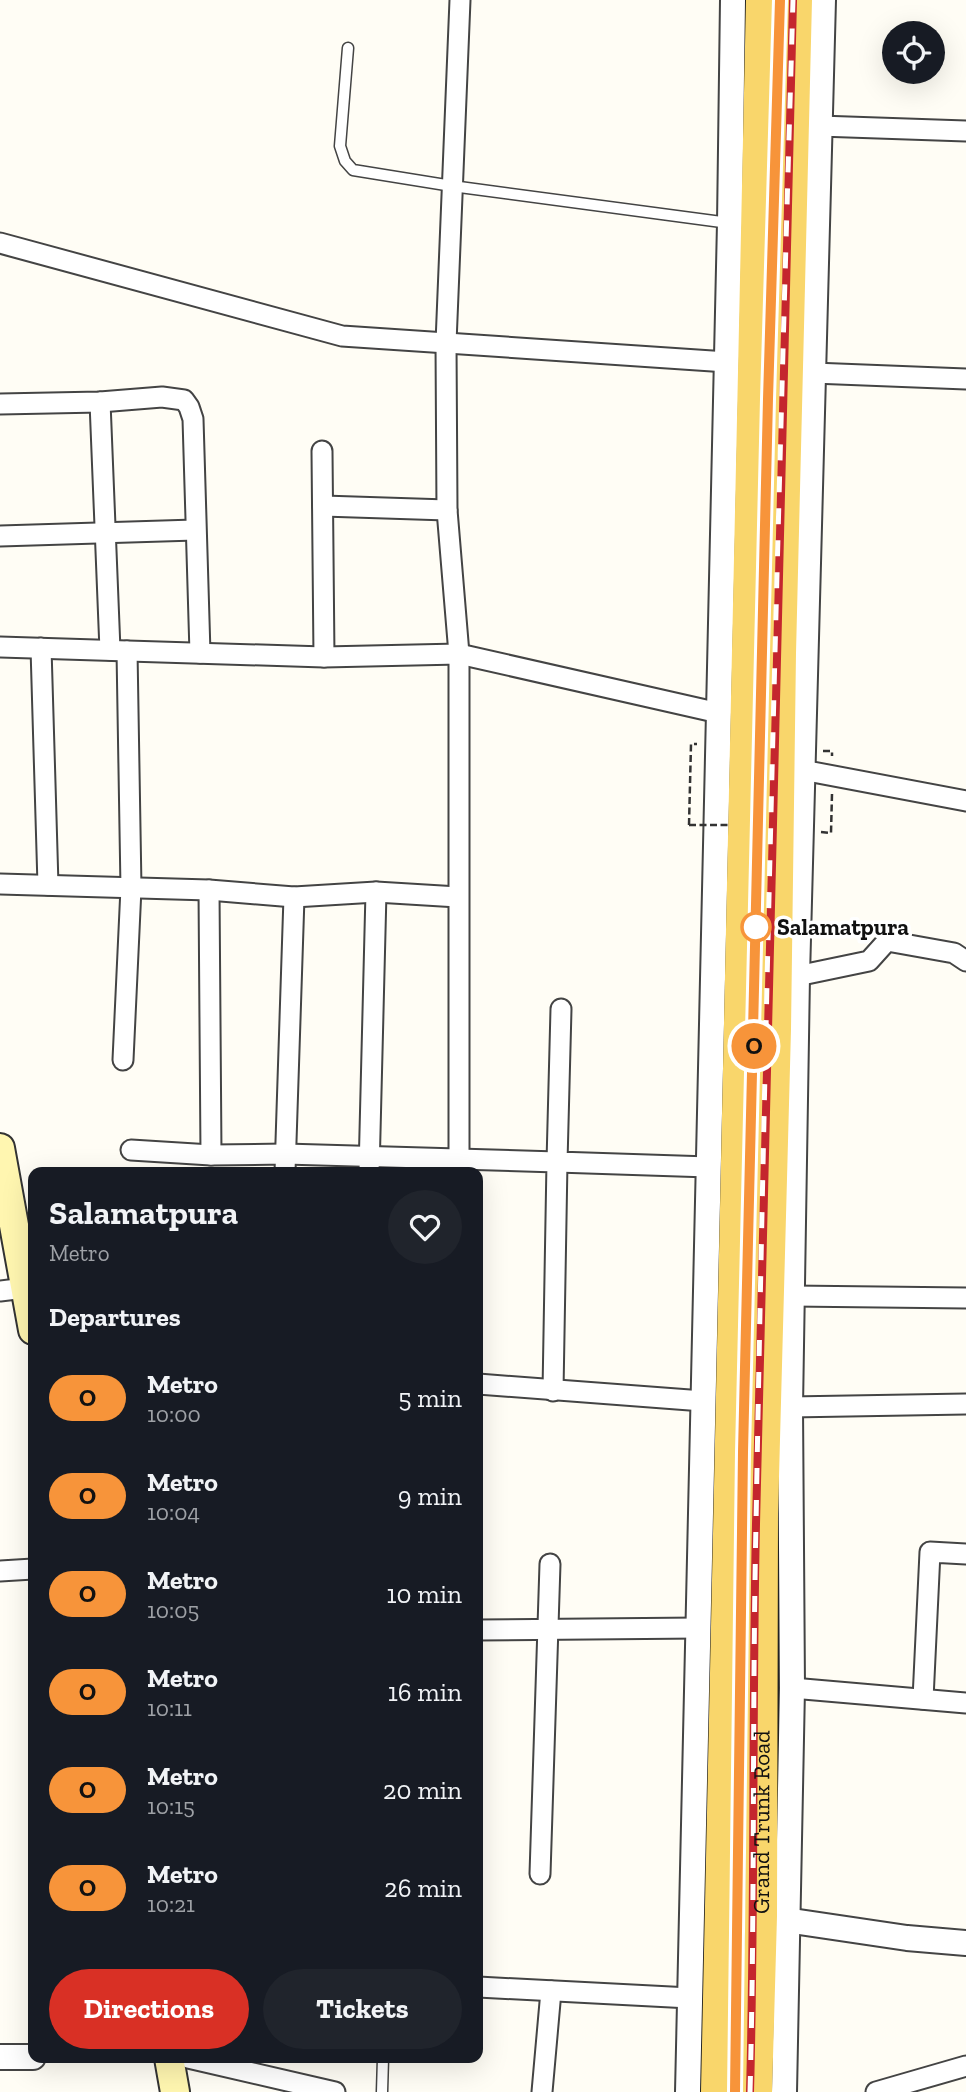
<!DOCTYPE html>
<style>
:root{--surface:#171b24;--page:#20242c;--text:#f1f3f6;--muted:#9ea1a6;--accent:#d93025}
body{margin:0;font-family:"Zilla Slab",serif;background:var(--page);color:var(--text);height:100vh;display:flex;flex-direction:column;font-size:26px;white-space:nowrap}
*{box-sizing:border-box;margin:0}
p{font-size:23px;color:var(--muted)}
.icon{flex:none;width:38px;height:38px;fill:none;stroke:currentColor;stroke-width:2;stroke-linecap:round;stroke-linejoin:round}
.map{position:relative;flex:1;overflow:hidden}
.drawer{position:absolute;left:28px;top:1167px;width:455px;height:896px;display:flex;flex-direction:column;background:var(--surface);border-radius:14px;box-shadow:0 7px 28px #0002}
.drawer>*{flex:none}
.badge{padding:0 14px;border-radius:23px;font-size:24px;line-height:46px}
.buttons{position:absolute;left:882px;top:21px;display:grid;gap:14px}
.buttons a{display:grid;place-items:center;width:63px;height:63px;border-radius:50%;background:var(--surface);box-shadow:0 7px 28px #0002;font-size:35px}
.map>.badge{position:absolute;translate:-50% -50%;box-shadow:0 0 0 4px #fff}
h2{padding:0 21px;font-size:26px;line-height:63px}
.round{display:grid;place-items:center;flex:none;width:74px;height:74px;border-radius:37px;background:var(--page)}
.head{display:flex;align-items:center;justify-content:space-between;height:119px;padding:0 21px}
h1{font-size:33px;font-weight:800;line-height:52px}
.button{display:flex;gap:14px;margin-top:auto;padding:14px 21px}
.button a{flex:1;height:80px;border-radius:42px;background:var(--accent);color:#fff;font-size:28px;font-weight:800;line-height:80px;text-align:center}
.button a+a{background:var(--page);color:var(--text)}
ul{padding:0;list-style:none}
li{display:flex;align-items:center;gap:21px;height:98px;padding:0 21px}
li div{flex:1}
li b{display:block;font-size:26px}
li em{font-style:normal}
li .badge{min-width:77px;font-weight:700;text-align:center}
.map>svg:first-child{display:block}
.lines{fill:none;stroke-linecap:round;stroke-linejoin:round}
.service-casing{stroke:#444;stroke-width:13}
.minor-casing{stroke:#444;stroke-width:23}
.tertiary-casing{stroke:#444;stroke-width:28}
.secondary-casing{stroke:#333;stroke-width:32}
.primary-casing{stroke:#222;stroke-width:35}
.path{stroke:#333;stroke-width:2.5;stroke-dasharray:7 3.5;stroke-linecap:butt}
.service{stroke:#fff;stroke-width:10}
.minor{stroke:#fff;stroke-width:19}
.tertiary{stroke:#fff;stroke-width:24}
.secondary{stroke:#fff6b0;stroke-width:28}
.primary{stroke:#f9d66b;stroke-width:32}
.rail-casing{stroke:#c4262e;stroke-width:8}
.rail{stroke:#fff;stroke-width:5;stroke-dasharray:16;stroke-linecap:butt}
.path-bridge{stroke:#333;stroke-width:2.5;stroke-dasharray:7 3.5;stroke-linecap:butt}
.line-casing{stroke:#fff;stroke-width:16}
.line{stroke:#f7943a;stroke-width:10}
.stop-dot{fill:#fff;stroke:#f7943a;stroke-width:3.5}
.labels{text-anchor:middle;stroke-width:7;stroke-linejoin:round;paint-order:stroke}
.stop-label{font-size:23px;font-weight:bold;fill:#111;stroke:#fff;text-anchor:start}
.street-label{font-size:23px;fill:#111;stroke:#fff}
</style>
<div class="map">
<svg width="966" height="2092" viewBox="0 0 966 2092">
<rect width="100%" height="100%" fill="#fffdf5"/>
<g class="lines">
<!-- service casing -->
<g class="service-casing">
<g id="service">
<path d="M348,48L340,146L345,161L353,170L452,186L729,223"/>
<path d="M382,2092L383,2058"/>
</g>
</g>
<!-- minor casing -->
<g class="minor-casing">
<g id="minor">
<path d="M819,126L966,131"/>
<path d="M0,243L342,336L727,362"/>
<path d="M813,373L966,379"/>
<path d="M100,402L110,650"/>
<path d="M0,404L100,402L162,397L184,400L189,407L193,419L200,653"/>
<path d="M322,451L324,657"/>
<path d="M323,506L447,510"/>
<path d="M0,536L195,530"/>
<path d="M0,647L324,657L459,654L719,713"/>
<path d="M41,648L48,885"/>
<path d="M802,770L966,801"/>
<path d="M0,884L209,890L294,897L376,892L458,897"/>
<path d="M209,890L211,1155"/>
<path d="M797,976L869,961L887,941L954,953L966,961"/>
<path d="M561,1009L557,1162L709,1167"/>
<path d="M123,1060L131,888L127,651"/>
<path d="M131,1150L211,1155L285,1154L557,1162L553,1391"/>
<path d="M285,1172L294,897"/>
<path d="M369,1172L376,892"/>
<path d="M459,1172V654L447,510L446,343L460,0"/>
<path d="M0,1291L25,1288"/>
<path d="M792,1296L966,1298"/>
<path d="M478,1384L703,1401"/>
<path d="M790,1407L966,1404"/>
<path d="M0,1571L33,1569"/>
<path d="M478,1630L699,1628"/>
<path d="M792,1688L966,1703"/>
<path d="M923,1699L930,1552L966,1554"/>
<path d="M540,1874L550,1564"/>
<path d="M478,1987L690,1998"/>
<path d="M188,2058L335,2092"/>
<path d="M542,2092L551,1991"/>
<path d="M876,2092L966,2066"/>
</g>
</g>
<!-- tertiary casing -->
<g class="tertiary-casing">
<g id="tertiary">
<path d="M772,1918L907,1938L966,1943"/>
<path d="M0,2057H33"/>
<path d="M688,2092L730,223L733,0"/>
<path d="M784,2092L792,1688L790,1407L797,976L823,0"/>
</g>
</g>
<!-- secondary casing -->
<g class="secondary-casing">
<g id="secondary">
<path d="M0,1148L33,1330"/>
<path d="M169,2058L175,2092"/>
</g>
</g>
<!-- primary casing -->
<g class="primary-casing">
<g id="primary">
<path d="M717,2092L762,0"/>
<path id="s1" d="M756,2092L761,1916L762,1514L775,1029L780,653L796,0"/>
</g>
</g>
<!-- path -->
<g class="path">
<path d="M823,751H832V756"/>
<path d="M689,825L691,744H697"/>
<path d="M821,832L831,833L832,794"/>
</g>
<!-- service -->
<use href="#service" class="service"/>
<!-- minor -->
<use href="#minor" class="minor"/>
<!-- tertiary -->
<use href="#tertiary" class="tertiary"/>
<!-- secondary -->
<use href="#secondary" class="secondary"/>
<!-- primary -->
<use href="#primary" class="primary"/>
<!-- rail casing -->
<g class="rail-casing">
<g id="rail">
<path d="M735,2092L743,1452L768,399L780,0"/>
<path d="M750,2092C755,1903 752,1713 756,1524C765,1016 778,508 793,0"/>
</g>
</g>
<!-- rail -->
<use href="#rail" class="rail"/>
<!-- path-bridge -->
<path class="path-bridge" d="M689,825H731"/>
</g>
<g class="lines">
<!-- line casing -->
<g class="line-casing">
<path id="line" d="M735,2092L743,1452L768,399L780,0"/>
</g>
<!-- line -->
<use href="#line" class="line"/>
</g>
<!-- markers -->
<circle class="stop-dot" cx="756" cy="927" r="14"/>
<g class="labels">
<!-- stop labels -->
<g class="stop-label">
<text x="777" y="935">Salamatpura</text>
</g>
<!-- street labels -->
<g class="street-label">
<text dy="8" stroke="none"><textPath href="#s1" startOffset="270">Grand Trunk Road</textPath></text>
</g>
</g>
</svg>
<div class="buttons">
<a><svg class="icon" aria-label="locate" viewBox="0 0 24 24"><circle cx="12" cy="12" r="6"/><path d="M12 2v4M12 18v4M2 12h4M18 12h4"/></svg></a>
</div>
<b class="badge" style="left:754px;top:1046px;background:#f7943a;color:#111">O</b>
<section class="drawer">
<div class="head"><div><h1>Salamatpura</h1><p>Metro</p></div><a class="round"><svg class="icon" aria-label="heart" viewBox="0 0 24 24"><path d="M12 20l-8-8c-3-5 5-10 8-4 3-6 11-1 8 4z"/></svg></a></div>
<h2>Departures</h2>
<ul>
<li><span class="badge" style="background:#f7943a;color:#111">O</span><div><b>Metro</b><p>10:00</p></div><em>5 min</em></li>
<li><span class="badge" style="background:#f7943a;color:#111">O</span><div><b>Metro</b><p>10:04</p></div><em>9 min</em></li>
<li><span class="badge" style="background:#f7943a;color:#111">O</span><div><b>Metro</b><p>10:05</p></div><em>10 min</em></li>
<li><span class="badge" style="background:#f7943a;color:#111">O</span><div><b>Metro</b><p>10:11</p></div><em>16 min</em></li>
<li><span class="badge" style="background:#f7943a;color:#111">O</span><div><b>Metro</b><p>10:15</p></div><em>20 min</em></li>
<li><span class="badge" style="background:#f7943a;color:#111">O</span><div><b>Metro</b><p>10:21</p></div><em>26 min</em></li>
</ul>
<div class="button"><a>Directions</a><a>Tickets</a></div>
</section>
</div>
